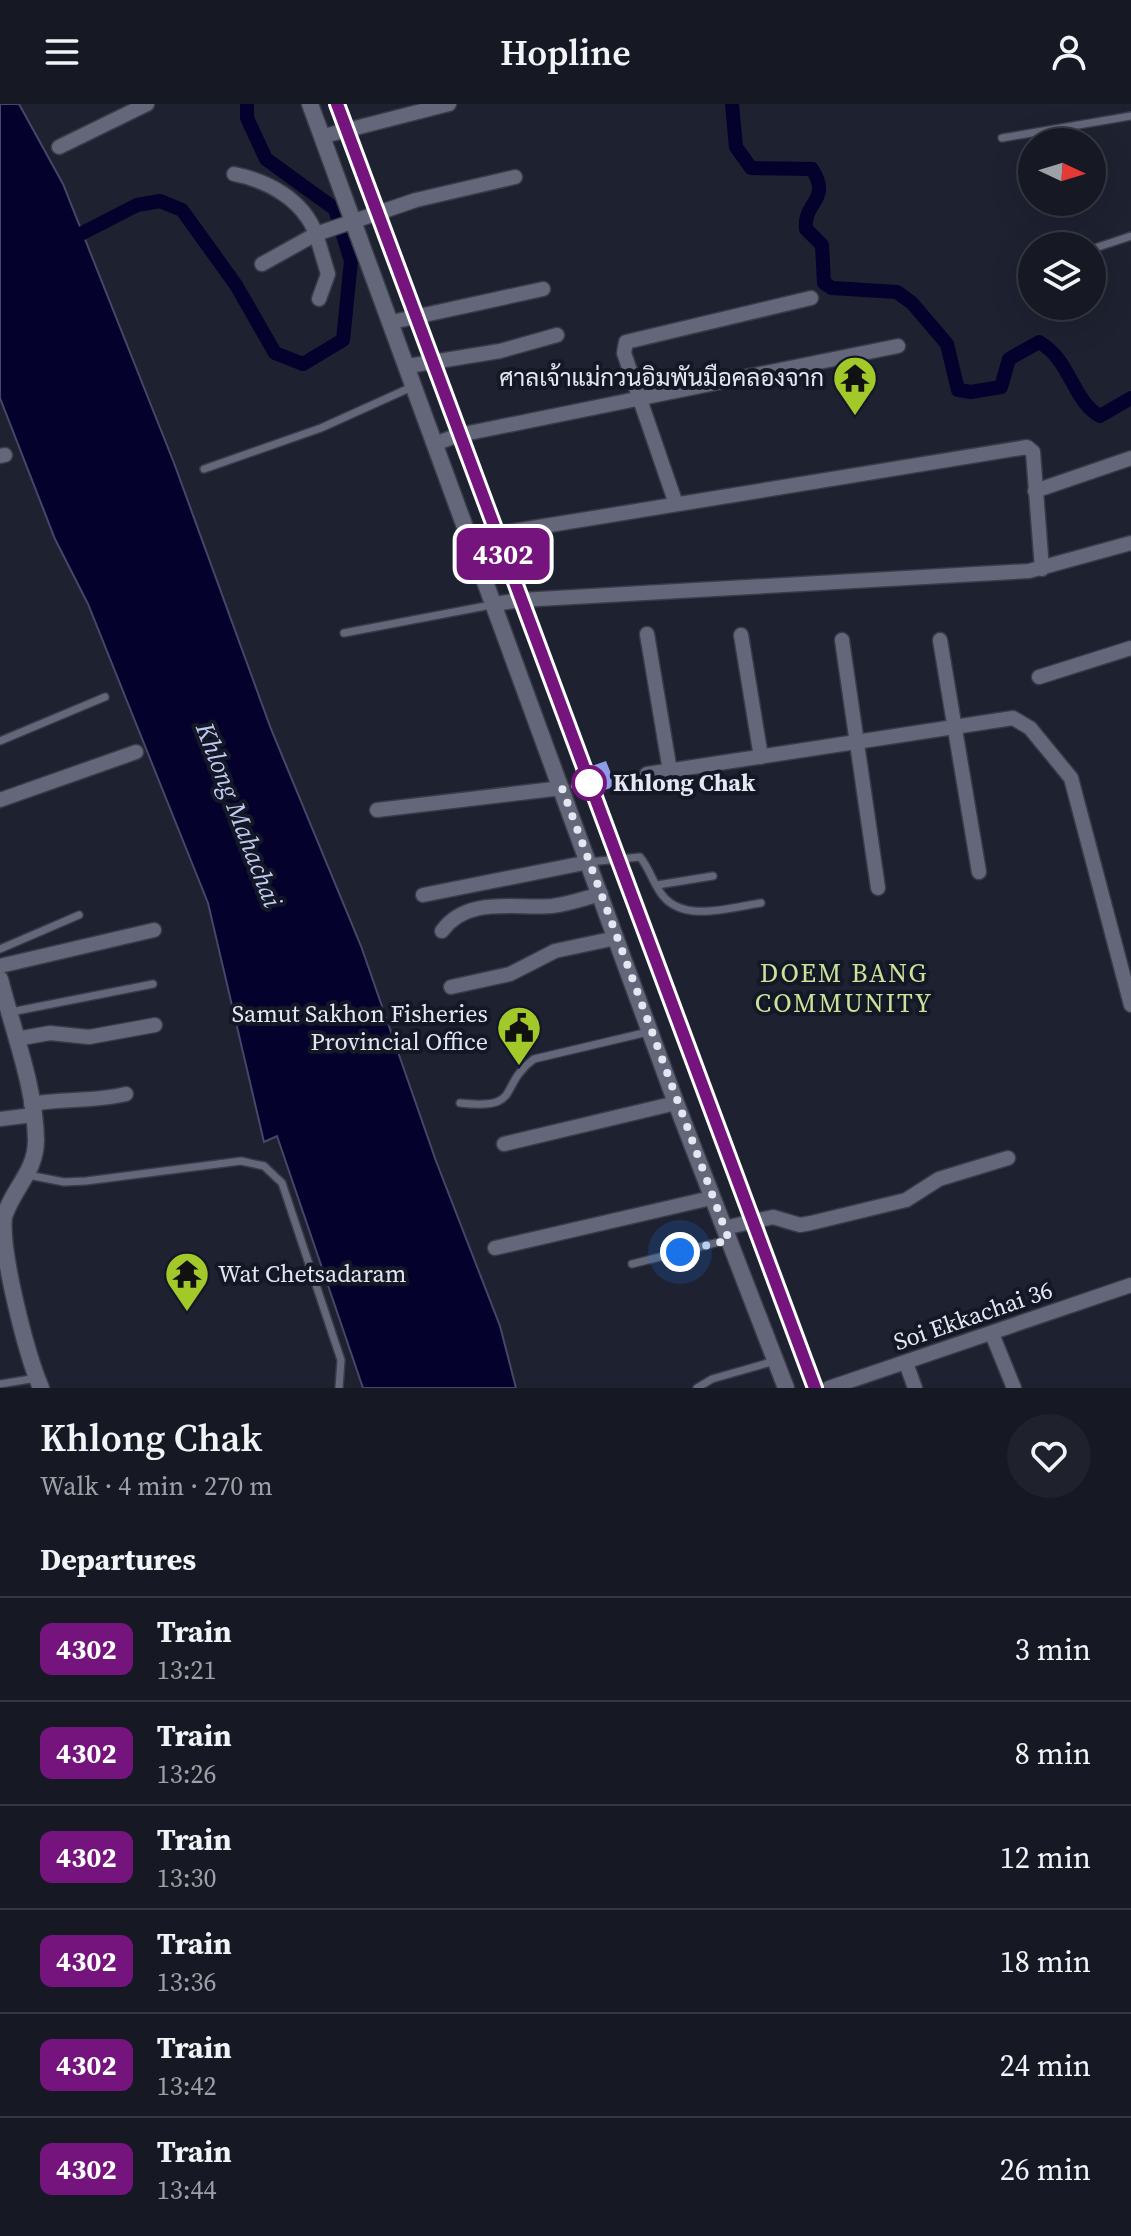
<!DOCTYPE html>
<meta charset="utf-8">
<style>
:root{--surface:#161924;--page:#1f222c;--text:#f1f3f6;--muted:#9ea0a6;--line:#353841}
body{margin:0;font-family:"Source Serif 4",Sarabun,serif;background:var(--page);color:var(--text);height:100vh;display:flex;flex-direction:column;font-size:30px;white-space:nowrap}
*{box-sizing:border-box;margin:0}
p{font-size:26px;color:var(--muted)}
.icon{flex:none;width:44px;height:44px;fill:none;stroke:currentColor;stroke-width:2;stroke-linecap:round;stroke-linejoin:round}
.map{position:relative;height:1284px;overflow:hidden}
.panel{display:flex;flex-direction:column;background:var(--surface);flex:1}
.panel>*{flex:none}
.badge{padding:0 16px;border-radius:12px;font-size:28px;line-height:52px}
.needle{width:52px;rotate:94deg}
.controls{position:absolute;left:1018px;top:24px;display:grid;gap:16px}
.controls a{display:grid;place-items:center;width:88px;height:88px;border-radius:50%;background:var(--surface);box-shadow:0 8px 32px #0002,0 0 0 2px var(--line);font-size:40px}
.you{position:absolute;width:40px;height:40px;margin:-20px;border:6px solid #fff;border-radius:50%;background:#1a73e8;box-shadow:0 0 0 12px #1a73e833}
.map>.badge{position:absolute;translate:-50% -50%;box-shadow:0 0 0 4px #fff}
h2{padding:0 40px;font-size:30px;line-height:72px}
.round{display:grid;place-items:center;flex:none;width:84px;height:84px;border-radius:42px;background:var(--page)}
.headline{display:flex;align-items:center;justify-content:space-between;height:136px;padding:0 40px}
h1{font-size:38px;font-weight:600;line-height:60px}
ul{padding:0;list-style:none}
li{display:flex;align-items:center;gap:24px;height:104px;padding:0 40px;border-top:2px solid var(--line)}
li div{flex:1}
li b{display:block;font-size:30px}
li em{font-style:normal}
li .badge{min-width:88px;font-weight:700;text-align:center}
header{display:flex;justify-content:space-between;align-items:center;height:104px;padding:0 40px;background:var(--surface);font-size:36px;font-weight:600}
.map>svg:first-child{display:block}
.water{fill:#04012d;stroke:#474668;stroke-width:2}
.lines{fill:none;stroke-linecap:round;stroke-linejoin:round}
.canal{stroke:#04012d;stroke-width:14}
.building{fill:#8c9de6}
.service-casing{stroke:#383b48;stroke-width:10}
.minor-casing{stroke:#383b48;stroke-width:17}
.tertiary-casing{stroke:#383b48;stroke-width:19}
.service{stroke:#636779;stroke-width:7}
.minor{stroke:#636779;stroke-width:14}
.tertiary{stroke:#636779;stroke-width:16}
.rail{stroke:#b7bac5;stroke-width:4;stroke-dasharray:16 8;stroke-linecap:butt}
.line-casing{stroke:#fff;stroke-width:18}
.line{stroke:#75147c;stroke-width:12}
.walk{stroke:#e4e7f1;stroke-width:8;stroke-dasharray:0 14.4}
.stop-dot{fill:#fff;stroke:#75147c;stroke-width:4}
.labels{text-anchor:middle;stroke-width:8;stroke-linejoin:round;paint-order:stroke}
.poi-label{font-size:24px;fill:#e4e7f1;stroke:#141826;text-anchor:end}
.stop-label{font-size:24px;font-weight:bold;fill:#e4e7f1;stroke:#141826;text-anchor:start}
.street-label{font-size:24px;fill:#e4e7f1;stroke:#141826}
.water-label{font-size:26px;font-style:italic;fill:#c0caf1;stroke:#141826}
.neighbourhood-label{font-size:26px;letter-spacing:2px;fill:#cbe399;stroke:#141826}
</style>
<header><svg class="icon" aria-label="menu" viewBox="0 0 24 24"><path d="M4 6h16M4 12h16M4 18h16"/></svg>Hopline<svg class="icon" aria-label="person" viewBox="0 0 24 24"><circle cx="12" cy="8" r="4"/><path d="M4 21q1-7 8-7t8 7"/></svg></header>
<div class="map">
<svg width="1131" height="1284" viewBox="0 0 1131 1284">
<rect width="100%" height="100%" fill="#1e2130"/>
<!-- water -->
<path class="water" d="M0,0H19L63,80L174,359L271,625L361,842L436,1057L500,1222L516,1284H363L277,1032L264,1038L208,799L88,500L55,435L0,294Z"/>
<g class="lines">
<!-- canal -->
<g class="canal">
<path d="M732,0L736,43L751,64L812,65C832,97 803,97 806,125L822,141L824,179L832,184L897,188L912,199L947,240L958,286L971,288L1001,283L1009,255L1039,238C1071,256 1073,298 1100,312L1131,294"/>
<path d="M67,137L137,101L160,97L182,106L236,181L275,249L303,260L343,236L351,157L335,105L266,55L247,14V0"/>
</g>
</g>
<!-- building -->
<path class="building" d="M606,657L616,682L599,688L589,663Z"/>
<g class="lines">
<!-- service casing -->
<g class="service-casing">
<g id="service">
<path d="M1002,34L1131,12"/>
<path d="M1092,145L1131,132"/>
<path d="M204,365L321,324L414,282"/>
<path d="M344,529L491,501"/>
<path d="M0,637L105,593"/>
<path d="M589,758L640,753C650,765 653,780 663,792C685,819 732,803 761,799"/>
<path d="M657,781L713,772"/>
<path d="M0,845L79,811"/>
<path d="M11,908L153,880"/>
<path d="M460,999C524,1006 497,982 534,955L648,928"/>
<path d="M28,1071L64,1078L86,1077L241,1057L264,1062L282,1079L341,1256L339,1284"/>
<path d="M632,1160L727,1136"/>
<path d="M0,1280L37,1274"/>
<path d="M697,1284L712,1275L775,1257"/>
</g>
</g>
<!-- minor casing -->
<g class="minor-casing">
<g id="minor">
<path d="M324,32L449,0"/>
<path d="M59,43L147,0"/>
<path d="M234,70C269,77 303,96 316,130L416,96L515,73"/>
<path d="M262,160L316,130L328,170L319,195"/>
<path d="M392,218L543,185"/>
<path d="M408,262L500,247L557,231"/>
<path d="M437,339L459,331L898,242"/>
<path d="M0,352L5,351"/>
<path d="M1035,387L1131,354"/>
<path d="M676,400L624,249L626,238L811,194"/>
<path d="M471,434L1027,343L1033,348L1042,465"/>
<path d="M495,500L521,496L1029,467L1131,439"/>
<path d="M647,530L670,667"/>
<path d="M741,531L761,653"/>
<path d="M842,536L878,784"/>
<path d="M940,536L979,768"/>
<path d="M1039,573L1131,544"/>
<path d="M647,670L1013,614L1030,624L1071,674L1131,901"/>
<path d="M0,696L136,648"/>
<path d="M377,706L562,684"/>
<path d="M423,791L589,758"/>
<path d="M442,827C467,792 514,805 552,802C569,800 585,794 601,790"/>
<path d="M0,862L154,826"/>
<path d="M451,883L510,870L555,847L616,834"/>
<path d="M16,935L50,929L89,933L155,921"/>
<path d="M31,1000C63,994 94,998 126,990"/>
<path d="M0,1015L33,1011"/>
<path d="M504,1040L676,999"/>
<path d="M724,1124L773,1113L800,1121L811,1119L906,1096L939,1075L1008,1054"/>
<path d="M495,1144L711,1094"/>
<path d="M992,1230L1014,1284"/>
<path d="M906,1259L915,1284"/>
<path d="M829,1284L1131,1181"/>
</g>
</g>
<!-- tertiary casing -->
<g class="tertiary-casing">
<g id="tertiary">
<path d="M310,0L676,999L786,1284"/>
<path d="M0,875C13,927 35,982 36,1036C36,1068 13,1084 4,1113C0,1147 26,1249 41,1284"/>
</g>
</g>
<!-- service -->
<use href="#service" class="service"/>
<!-- minor -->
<use href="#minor" class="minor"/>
<!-- tertiary -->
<use href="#tertiary" class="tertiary"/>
<!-- rail -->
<path class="rail" d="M337,0L815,1284"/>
</g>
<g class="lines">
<!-- line casing -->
<g class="line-casing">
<path id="line" d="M337,0L815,1284"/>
</g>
<!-- line -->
<use href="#line" class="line"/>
<!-- walk -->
<path class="walk" d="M589,679L562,684L729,1136L680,1148"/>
</g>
<!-- icons -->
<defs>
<g id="temple-pin" transform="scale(2.3)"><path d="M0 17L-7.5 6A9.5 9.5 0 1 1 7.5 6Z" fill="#a2c929" stroke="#141826"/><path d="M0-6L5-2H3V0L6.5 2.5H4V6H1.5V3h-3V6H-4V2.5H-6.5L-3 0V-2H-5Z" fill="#111"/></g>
<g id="civic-pin" transform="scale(2.3)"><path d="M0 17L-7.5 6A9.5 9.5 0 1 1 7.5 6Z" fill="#a2c929" stroke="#141826"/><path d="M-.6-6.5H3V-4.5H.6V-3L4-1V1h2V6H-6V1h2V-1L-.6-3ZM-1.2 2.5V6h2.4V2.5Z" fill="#111"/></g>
</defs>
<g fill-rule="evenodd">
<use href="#temple-pin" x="855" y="274"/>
<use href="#civic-pin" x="519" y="924"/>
<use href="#temple-pin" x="187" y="1170"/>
</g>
<!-- markers -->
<circle class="stop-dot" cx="589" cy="679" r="16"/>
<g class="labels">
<!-- poi labels -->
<g class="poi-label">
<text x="824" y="282">ศาลเจ้าแม่กวนอิมพันมือคลองจาก</text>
<text x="488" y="918">Samut Sakhon Fisheries<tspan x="488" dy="28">Provincial Office</tspan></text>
<text x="218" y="1178" text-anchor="start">Wat Chetsadaram</text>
</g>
<!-- stop labels -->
<g class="stop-label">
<text x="613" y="687">Khlong Chak</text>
</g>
<!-- street labels -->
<g class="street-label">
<text transform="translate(973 1212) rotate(-19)" y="8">Soi Ekkachai 36</text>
</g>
<!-- water labels -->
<g class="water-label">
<text transform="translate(239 711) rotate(69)" y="9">Khlong Mahachai</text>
</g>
<!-- neighbourhood labels -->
<g class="neighbourhood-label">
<text x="844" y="878">DOEM BANG<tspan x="844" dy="30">COMMUNITY</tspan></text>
</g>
</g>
</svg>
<div class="controls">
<a><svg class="needle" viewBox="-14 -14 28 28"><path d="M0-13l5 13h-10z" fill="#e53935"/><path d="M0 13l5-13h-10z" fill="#9ea0a6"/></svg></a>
<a><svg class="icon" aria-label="layers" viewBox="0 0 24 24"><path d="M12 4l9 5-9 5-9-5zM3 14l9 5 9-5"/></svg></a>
</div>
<div class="you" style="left:680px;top:1148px"></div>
<b class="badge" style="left:503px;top:450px;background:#75147c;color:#fff">4302</b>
</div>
<section class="panel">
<div class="headline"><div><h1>Khlong Chak</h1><p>Walk · 4 min · 270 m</p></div><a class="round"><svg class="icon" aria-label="heart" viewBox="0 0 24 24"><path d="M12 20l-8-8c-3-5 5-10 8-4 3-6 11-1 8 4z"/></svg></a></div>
<h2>Departures</h2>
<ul>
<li><span class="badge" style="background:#75147c;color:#fff">4302</span><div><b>Train</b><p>13:21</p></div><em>3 min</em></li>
<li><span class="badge" style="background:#75147c;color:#fff">4302</span><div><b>Train</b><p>13:26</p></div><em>8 min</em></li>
<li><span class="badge" style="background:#75147c;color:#fff">4302</span><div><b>Train</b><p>13:30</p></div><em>12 min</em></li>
<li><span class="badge" style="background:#75147c;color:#fff">4302</span><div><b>Train</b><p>13:36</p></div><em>18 min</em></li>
<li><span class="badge" style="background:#75147c;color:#fff">4302</span><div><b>Train</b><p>13:42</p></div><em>24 min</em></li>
<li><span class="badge" style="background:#75147c;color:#fff">4302</span><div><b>Train</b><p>13:44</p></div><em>26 min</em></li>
</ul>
</section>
